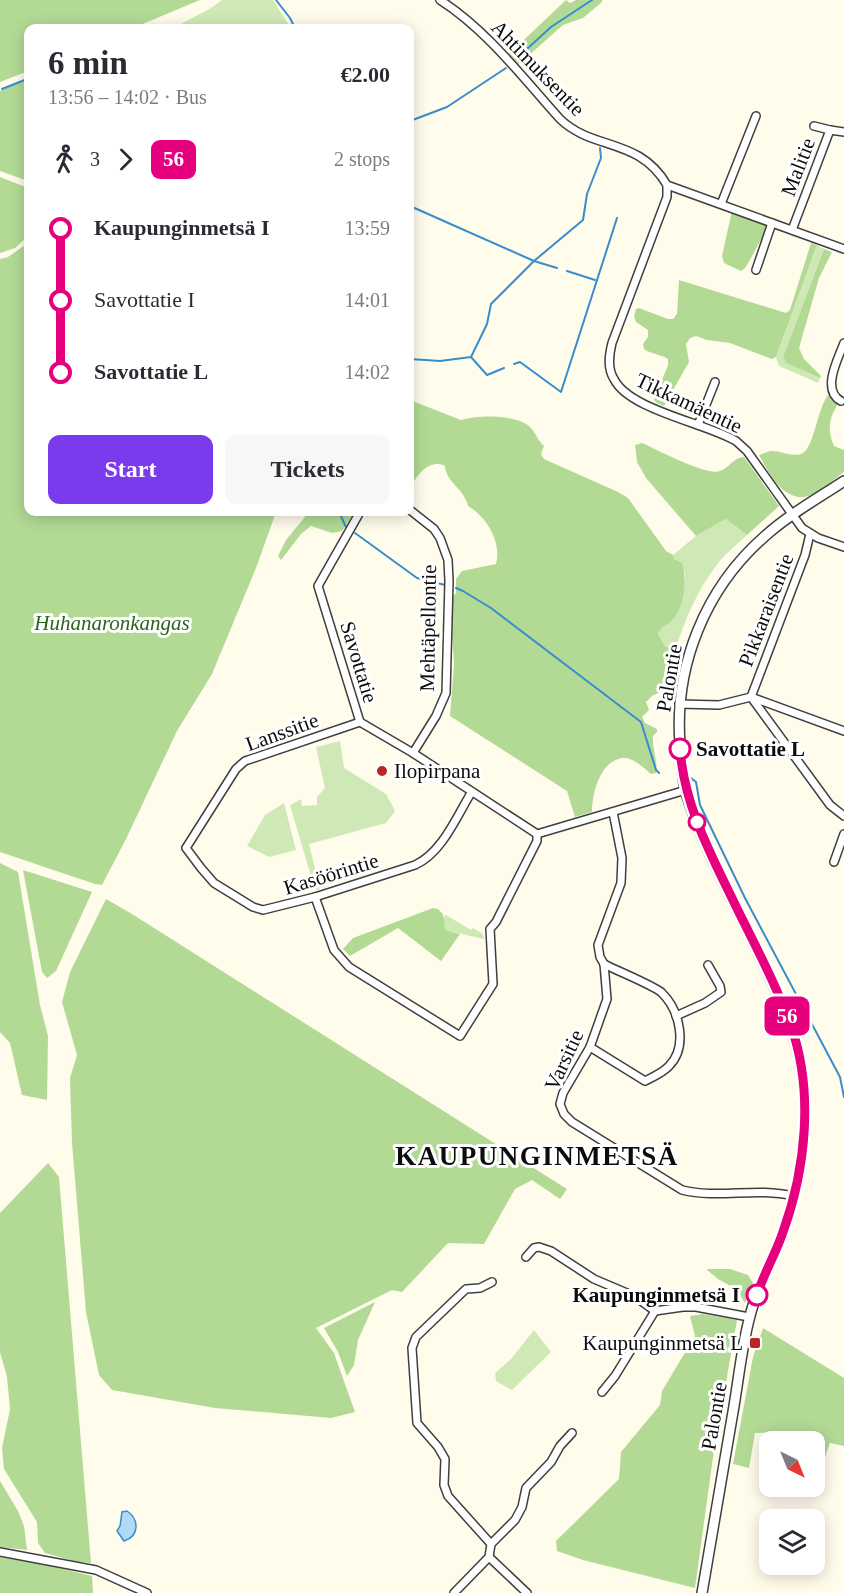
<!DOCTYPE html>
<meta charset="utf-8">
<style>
:root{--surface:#fff;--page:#f7f7f7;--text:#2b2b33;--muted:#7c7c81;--accent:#7c3aed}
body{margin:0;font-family:"Times New Roman",serif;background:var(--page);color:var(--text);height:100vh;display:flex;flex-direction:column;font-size:22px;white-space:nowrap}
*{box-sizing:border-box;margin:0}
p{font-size:20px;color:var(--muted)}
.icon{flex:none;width:33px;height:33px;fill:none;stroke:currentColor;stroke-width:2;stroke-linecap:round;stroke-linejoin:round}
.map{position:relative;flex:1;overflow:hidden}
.sheet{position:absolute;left:24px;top:24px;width:390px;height:492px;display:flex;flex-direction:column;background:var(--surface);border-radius:12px;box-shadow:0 3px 15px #0003}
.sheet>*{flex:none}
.badge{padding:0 12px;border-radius:9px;font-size:21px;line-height:39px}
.needle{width:39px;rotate:137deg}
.tools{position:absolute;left:759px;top:1431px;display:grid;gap:12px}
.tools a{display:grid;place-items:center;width:66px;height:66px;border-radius:12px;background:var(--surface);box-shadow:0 3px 15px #0003;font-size:30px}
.map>.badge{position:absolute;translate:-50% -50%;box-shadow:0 0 0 3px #fff}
.legs{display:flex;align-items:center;gap:9px;height:66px;padding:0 24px;font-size:20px}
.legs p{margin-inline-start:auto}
.headline{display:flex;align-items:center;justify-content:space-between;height:102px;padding:0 24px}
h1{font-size:33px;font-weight:600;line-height:45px}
.action{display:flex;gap:12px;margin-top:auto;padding:12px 24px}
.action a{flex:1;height:69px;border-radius:12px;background:var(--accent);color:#fff;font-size:24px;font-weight:600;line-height:69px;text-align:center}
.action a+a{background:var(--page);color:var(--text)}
ul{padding:0 24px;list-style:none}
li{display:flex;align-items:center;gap:21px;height:72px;font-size:22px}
li i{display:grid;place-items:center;width:9px;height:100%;margin:0 8px;background:currentColor}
li i::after{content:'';width:15px;height:15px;margin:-8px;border:4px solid;border-radius:50%;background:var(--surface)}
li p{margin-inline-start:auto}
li:first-child i{background:linear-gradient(#0000 50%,currentColor 0)}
li:last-child i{background:linear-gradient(currentColor 50%,#0000 0)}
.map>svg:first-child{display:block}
.green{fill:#cfe9b6}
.forest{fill:#b2da95}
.water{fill:#b1daf6;stroke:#388dcd;stroke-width:1.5}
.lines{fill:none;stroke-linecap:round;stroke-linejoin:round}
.stream{stroke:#388dcd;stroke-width:2}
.minor-casing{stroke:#3f3f3f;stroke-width:10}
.tertiary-casing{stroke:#3f3f3f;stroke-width:12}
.minor{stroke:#fff;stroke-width:7}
.tertiary{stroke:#fff;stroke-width:9}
.line-1-casing{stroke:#fff;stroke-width:14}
.line-1{stroke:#e6007e;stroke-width:9}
.stop-1-dot{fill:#fff;stroke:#e6007e;stroke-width:3}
.poi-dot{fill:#bd2427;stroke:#fff;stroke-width:2}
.labels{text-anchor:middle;stroke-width:6;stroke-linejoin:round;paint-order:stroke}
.street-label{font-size:21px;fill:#0c0c0c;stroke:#fff}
.park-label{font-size:21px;font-style:italic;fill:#2a641d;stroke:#fff}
.stop-label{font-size:21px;font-weight:bold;fill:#0c0c0c;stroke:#fff;text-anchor:start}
.poi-label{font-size:21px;fill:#0c0c0c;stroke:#fff;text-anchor:start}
.district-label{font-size:27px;font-weight:bold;letter-spacing:1.5px;fill:#0c0c0c;stroke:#fff}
</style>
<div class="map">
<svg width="844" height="1593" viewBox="0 0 844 1593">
<rect width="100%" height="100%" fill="#fffcec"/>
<!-- green -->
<g class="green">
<path d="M222,0H273L291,28H179L177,26L211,8Z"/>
<path d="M817,245L824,249L783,357L786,363L820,378L818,383L779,366L776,357Z"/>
<path d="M726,519L747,535C738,544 727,552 719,562C698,588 685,619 675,651L665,646L658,634L659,629C683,613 682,599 685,573L674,559L673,555L696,536Z"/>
<path d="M340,741L344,768L386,794L395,811L386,823L309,844L320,889L315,890L290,805L301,799L302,806L317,805V797L325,788L316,747Z"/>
<path d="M284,803L296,850L269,857L247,846L265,815Z"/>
<path d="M446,915L471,930L473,928L483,934L484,939L445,930L442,918Z"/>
<path d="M534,1330L551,1352L512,1390L496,1381L495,1373L511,1359Z"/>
</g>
<!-- forest -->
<g class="forest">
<path d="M0,0H200L133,28H28V71L0,82Z"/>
<path d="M566,0L570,3L576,0H602V2L583,18L563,25L519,64L509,54Z"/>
<path d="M28,78V181L0,171V91Z"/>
<path d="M0,177L28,188V236L15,248L0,253Z"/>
<path d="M732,211L768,227L746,267L741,271L724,263L722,256Z"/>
<path d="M28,243V512H276L256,568L212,674L177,731L126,839L102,885L95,884L0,852V259L8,257Z"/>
<path d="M811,243L817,245L776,357L772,359L730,343L707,340L696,336L690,338L686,344L689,362L664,406L657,403L654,400L668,365V359C660,354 651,354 644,349L643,344L648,337V330L636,322L634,316L636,309L639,308L668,319H673L677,314L679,280L786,313L790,310Z"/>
<path d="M824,249L832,252L819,278L799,348L804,359L821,376L820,378L786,363L783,357Z"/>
<path d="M828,395L838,404C829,418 827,430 834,446L844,450V472C833,480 817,496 803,497C781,498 768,471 759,455C763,454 768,451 772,451C782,451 791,457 801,454C814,450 817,409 828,395Z"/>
<path d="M410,400L461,420C478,415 516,414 530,427C536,433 537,440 544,446L541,454L544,459L618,492L628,498L666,551L673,555L674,559L682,563C687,579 685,608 671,621C666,626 660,627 658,634L665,646L675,651L666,689L652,696L646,702L649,710L642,717L645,723L657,729V732L653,736C652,749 658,761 656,773L651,774C644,768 633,757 623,758C600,760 592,794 592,812L575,817L567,791L450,716L454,664L451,615L452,597L456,593V579L462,571L496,564C502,543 487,517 468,506C465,490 446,482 445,466C429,458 416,476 410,489Z"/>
<path d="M642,443C658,450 706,476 720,471C729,468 734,457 744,457L779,506L747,535L726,519L696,536L646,478L637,462L635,445Z"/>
<path d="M309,512H355L342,531L332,533L311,526L301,534L281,560L278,556L286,540Z"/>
<path d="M0,863L18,872L40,1005L48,1036L47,1100L22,1095L10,1043L0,1032Z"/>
<path d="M23,870L92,892L56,971L47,978L42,972Z"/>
<path d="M106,899L132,914L567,1189L560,1199L532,1180L515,1189L484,1244L448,1243L402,1292L392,1290L316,1328L334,1353L355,1412L331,1418L215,1408L112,1390L99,1375L86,1312L72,1143L70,1078L77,1055L62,1002L70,972Z"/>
<path d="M433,908L438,909L443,914L445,930L460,934L441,961L398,928L350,956L343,949L353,938Z"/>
<path d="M48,1163L59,1177L91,1563L74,1561L45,1553L38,1543L37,1522L4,1469L2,1448L10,1409L7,1377L0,1352V1213Z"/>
<path d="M730,1269L748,1275L753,1283L745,1303L736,1289L718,1279L706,1269Z"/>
<path d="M375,1302L358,1340L354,1365L347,1376L338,1352L324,1328Z"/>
<path d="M703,1314L737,1320L714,1450L695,1588L583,1560L557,1551L556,1541L619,1479L621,1452L660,1405L662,1391L695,1336L690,1316Z"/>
<path d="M763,1328L844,1378V1446L830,1443L817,1479H815L814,1442L797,1441L798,1432L755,1433L749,1468L733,1464L753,1357Z"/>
<path d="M0,1481L18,1511L24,1526L27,1550L0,1547Z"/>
<path d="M0,1557L17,1558L92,1576L93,1593H0Z"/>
</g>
<!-- water -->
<path class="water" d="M127,1511C139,1519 140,1536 124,1541L117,1531L120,1526L122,1512Z"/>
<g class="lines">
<!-- stream -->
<g class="stream">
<path d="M276,0L290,18L295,28"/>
<path d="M516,59L551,27L592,0"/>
<path d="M2,89L27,79L28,83"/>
<path d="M410,121L447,107L506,68"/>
<path d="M410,206L534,261L557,268"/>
<path d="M567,271L595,280"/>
<path d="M471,357L487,324L491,304L534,261L583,220L587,194L601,158L600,148"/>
<path d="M410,359L440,361L471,357L487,375L504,368"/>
<path d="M514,364L520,362L561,392L617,218"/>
<path d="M339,512L346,527"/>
<path d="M355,533L417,578L445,585"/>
<path d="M456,588L463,591L491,608L641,722L656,770L659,773"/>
<path d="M691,778L696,782L700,805L745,898L840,1077L844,1097"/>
</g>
<!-- minor casing -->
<g class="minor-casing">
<g id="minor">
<path d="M440,0C487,30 523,78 560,119C593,151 639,137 667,185L844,249"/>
<path d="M830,130L844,132"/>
<path d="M667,185V197L612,343C609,355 607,368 614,379C629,410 706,423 736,441L747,451L802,528L818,538L844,547"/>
<path d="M721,204L756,116"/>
<path d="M792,230L830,130L814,126"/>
<path d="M756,270L772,223"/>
<path d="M841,401C821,390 838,359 844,343"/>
<path d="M698,425L715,382"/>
<path d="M410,510L434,529L440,538L448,560L449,581L446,693L436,716L413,753"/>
<path d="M360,512L318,586L360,722L413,753L537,834L686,790"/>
<path d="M751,697L805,555L810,534"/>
<path d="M751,697L830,805L844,816"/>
<path d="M751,697L844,731"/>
<path d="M679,704L719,705L751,697"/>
<path d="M360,722L245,761L236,769L186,848L201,868L214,883L253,907L263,910L315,897L415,865C442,853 457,816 471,793"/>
<path d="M613,812L622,858L621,883L598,945L600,957L604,964L607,999L590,1047L563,1093L560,1104L564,1114L572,1122L682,1190C719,1199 756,1187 793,1196"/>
<path d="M834,862L844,834"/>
<path d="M315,897L334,950L349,967L460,1036L493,984L490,929L496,922L537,841V834"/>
<path d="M676,1016L705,1003L721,992L720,986L708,965"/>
<path d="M590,1047L645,1081C653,1077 664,1072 669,1066C688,1047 680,1011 662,993C655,986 615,970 604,964"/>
<path d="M526,1257L534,1248L539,1247L551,1251L594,1279L634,1296L655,1311L683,1307H696L749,1317"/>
<path d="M602,1392L615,1376L655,1311"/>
<path d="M491,1544L448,1496L444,1485L445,1459L438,1447L417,1423L412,1348L416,1337L466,1289L480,1288L492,1282"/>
<path d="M0,1552L96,1570L147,1593"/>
<path d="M489,1557L527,1593"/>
<path d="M454,1593L489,1557L491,1544L515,1520L522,1507L526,1488L551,1462L560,1446L572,1433"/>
</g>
</g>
<!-- tertiary casing -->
<g class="tertiary-casing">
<path id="tertiary" d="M702,1593C713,1531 723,1468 734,1406C739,1376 742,1345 750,1316C757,1286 774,1260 783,1231C797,1191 805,1147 805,1105C804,1042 775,987 748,932C726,887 701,841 686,793C682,777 681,761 680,744C674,666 705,589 764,537C788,515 817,499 844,481"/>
</g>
<!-- minor -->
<use href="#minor" class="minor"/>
<!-- tertiary -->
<use href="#tertiary" class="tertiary"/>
</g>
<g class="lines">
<!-- line-1 casing -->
<g class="line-1-casing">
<path id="line-1" d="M680,749C684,802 707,847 730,894C751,938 775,981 791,1026C814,1091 806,1168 783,1232C776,1253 764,1273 757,1295"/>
</g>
<!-- line-1 -->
<use href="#line-1" class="line-1"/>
</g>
<!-- markers -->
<g class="stop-1-dot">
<circle cx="680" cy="749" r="10"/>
<circle cx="697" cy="822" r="8"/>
<circle cx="757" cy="1295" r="10"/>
</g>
<g class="poi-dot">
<circle cx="382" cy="771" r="6"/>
<rect x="749" y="1337" width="12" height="12" rx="3"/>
</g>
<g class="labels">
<!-- street labels -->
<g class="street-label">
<text transform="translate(538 68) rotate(46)" y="7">Ahtimuksentie</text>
<text transform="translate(798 167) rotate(-69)" y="7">Malitie</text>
<text transform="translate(689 403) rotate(25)" y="7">Tikkamäentie</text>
<text transform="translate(766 610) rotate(-69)" y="7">Pikkaraisentie</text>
<text transform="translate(428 628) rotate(-89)" y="7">Mehtäpellontie</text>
<text transform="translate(359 662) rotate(73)" y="7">Savottatie</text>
<text transform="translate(669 678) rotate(-80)" y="7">Palontie</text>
<text transform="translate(282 732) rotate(-20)" y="7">Lanssitie</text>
<text transform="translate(331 874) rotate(-17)" y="7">Kasöörintie</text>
<text transform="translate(564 1060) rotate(-65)" y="7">Varsitie</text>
<text transform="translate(714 1416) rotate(-80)" y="7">Palontie</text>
</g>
<!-- park labels -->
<g class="park-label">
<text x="112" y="630">Huhanaronkangas</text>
</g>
<!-- stop labels -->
<g class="stop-label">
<text x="696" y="756">Savottatie L</text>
<text x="740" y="1302" text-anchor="end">Kaupunginmetsä I</text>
</g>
<!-- poi labels -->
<g class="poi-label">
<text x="394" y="778">Ilopirpana</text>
<text x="743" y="1350" text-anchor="end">Kaupunginmetsä L</text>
</g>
<!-- district labels -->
<g class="district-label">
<text x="537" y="1165">KAUPUNGINMETSÄ</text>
</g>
</g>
</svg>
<div class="tools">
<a><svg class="needle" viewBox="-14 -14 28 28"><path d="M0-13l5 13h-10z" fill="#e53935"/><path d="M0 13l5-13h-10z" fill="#7c7c81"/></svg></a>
<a><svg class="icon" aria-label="layers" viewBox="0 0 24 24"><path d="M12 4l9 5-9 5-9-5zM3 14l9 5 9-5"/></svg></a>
</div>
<b class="badge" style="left:787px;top:1016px;background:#e6007e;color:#fff">56</b>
<section class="sheet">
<div class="headline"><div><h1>6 min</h1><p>13:56 – 14:02 · Bus</p></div><b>€2.00</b></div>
<div class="legs"><svg class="icon" aria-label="walk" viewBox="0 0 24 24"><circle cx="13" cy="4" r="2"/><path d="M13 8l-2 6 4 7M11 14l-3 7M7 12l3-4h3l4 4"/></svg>3<svg class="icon" aria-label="forward" viewBox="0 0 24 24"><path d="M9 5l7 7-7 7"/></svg><b class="badge" style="background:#e6007e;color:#fff">56</b><p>2 stops</p></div>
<ul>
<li><i style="color:#e6007e"></i><b>Kaupunginmetsä I</b><p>13:59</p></li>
<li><i style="color:#e6007e"></i><span>Savottatie I</span><p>14:01</p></li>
<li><i style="color:#e6007e"></i><b>Savottatie L</b><p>14:02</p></li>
</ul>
<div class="action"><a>Start</a><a>Tickets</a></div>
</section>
</div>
